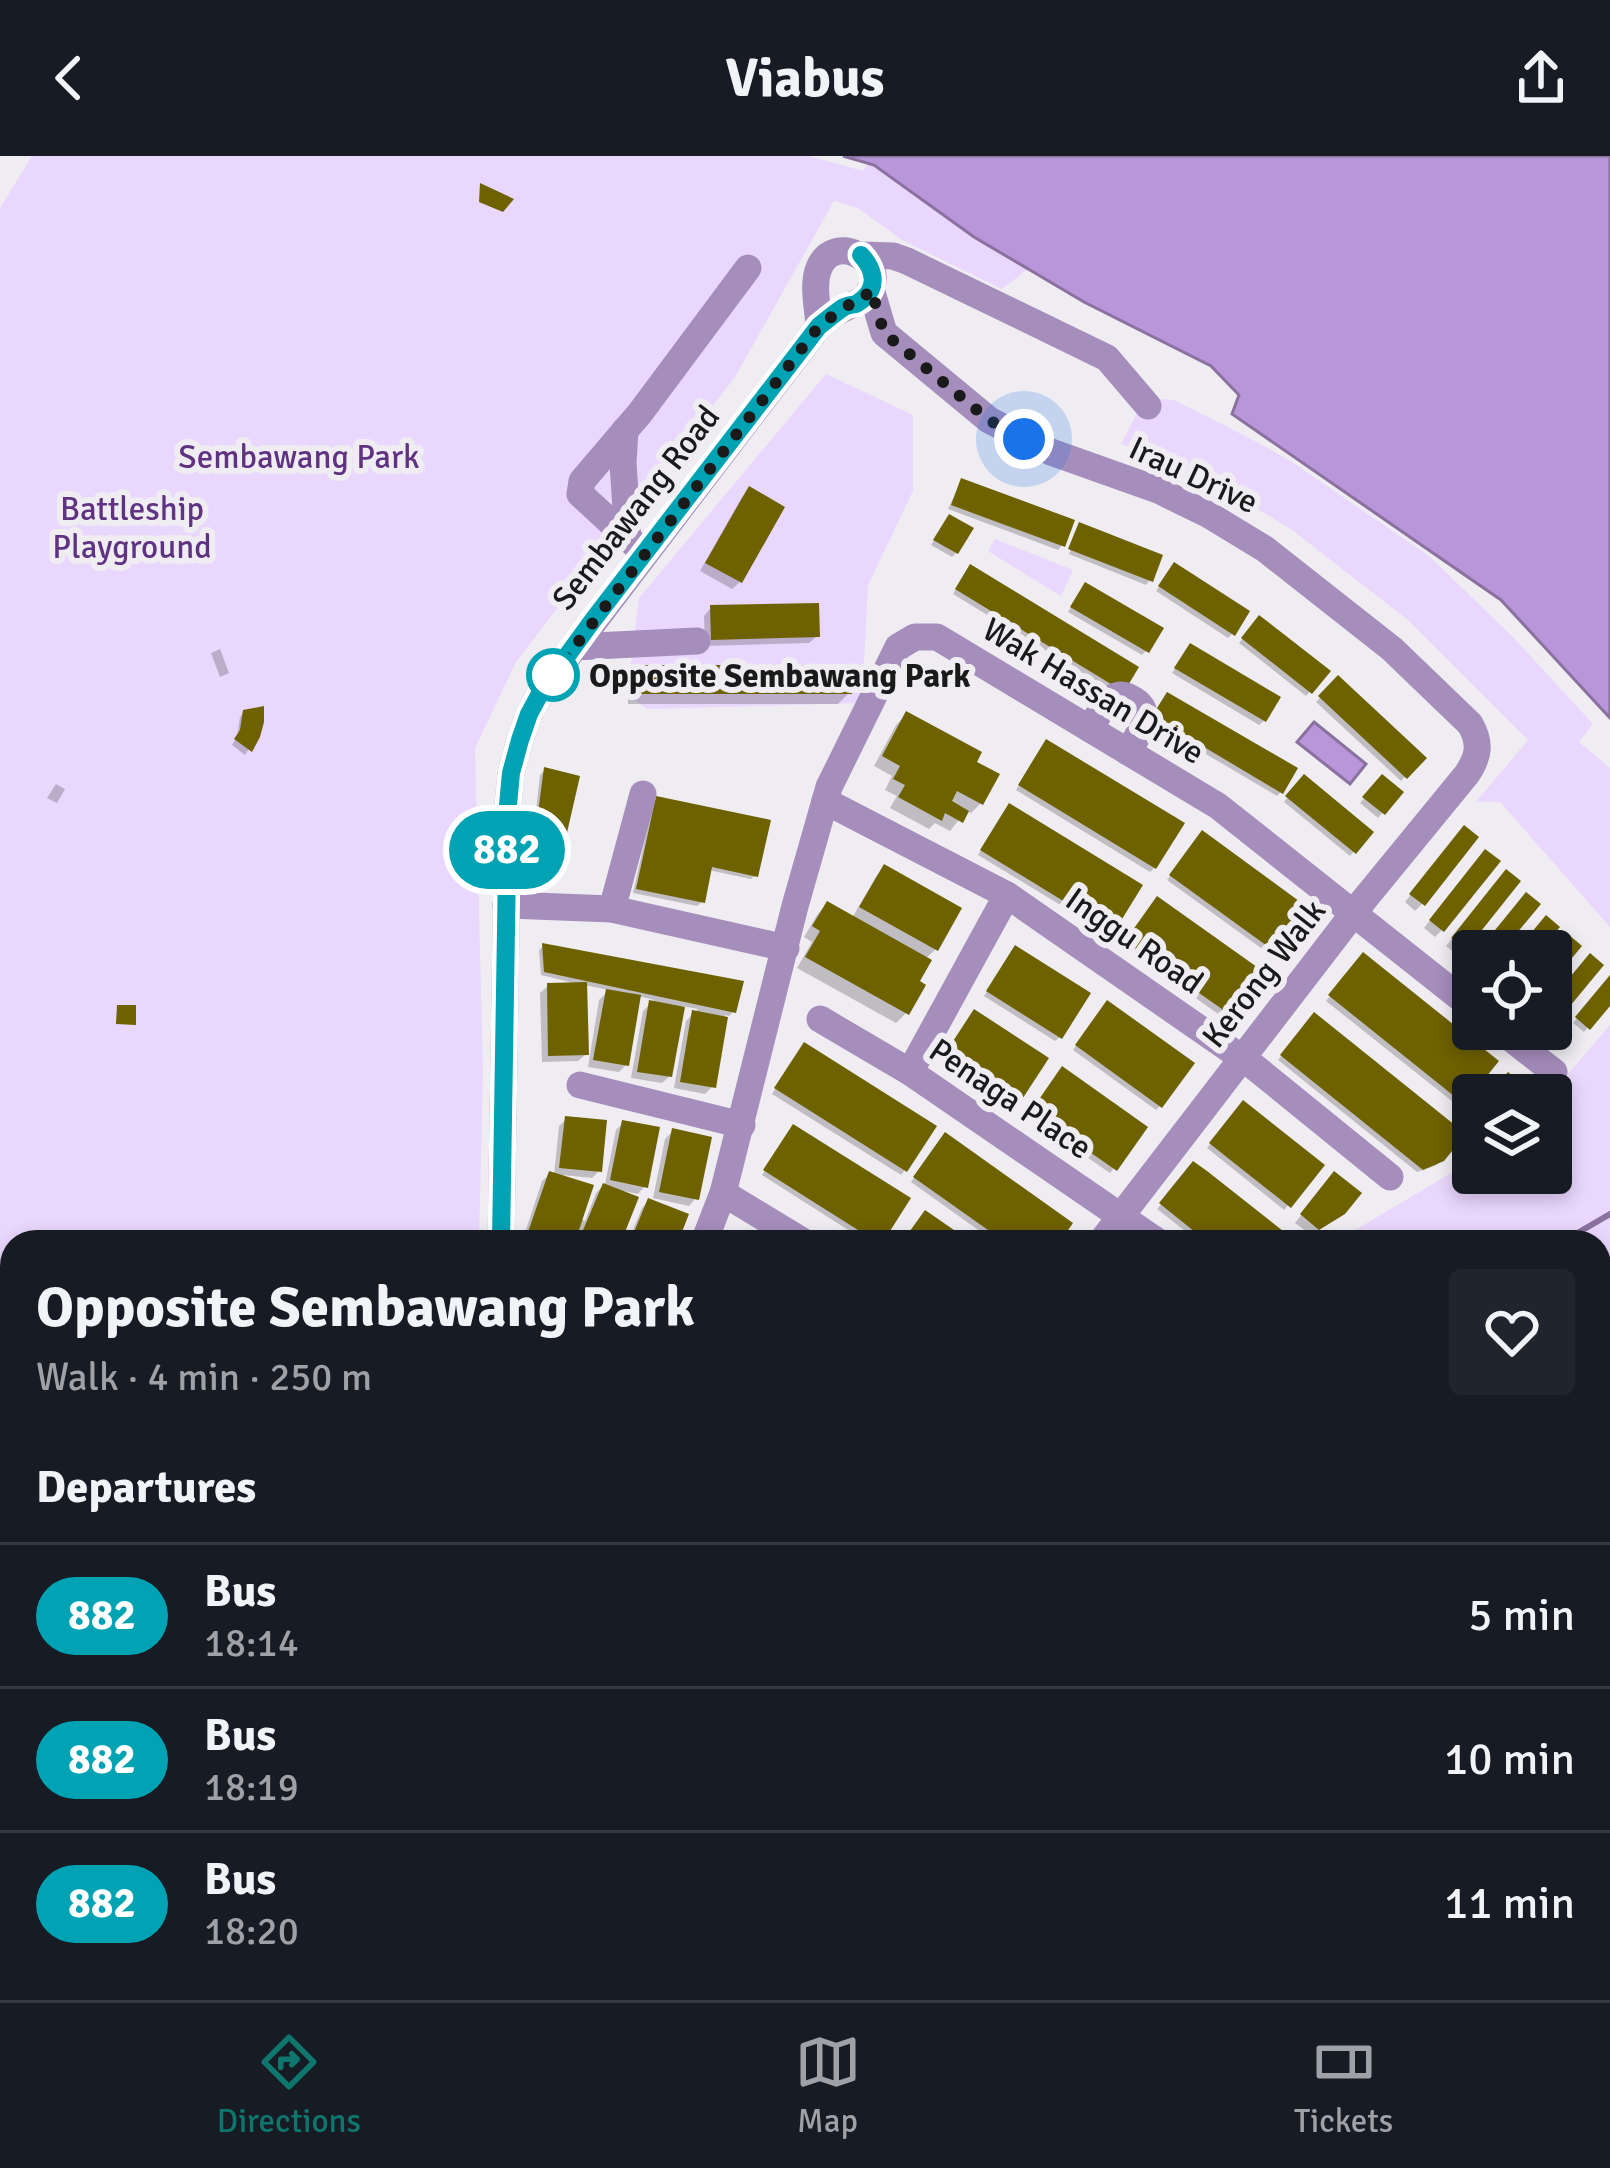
<!DOCTYPE html>
<meta charset="utf-8">
<style>
:root{--surface:#171b24;--page:#20242c;--text:#f1f3f6;--muted:#9ea1a6;--line:#363941;--accent:#0f766e}
body{margin:0;font-family:Signika,sans-serif;background:var(--page);color:var(--text);height:100vh;display:flex;flex-direction:column;font-size:45px;white-space:nowrap}
*{box-sizing:border-box;margin:0}
p{font-size:39px;color:var(--muted)}
.icon{flex:none;width:66px;height:66px;fill:none;stroke:currentColor;stroke-width:2;stroke-linecap:round;stroke-linejoin:round}
.map{position:relative;flex:1;overflow:hidden}
.sheet{position:absolute;left:0px;top:1074px;width:1611px;height:771px;display:flex;flex-direction:column;background:var(--surface);border-radius:36px 36px 0 0;box-shadow:0 6px 18px #0003}
.sheet>*{flex:none}
.badge{padding:0 24px;border-radius:39px;font-size:42px;line-height:78px}
.buttons{position:absolute;left:1452px;top:774px;display:grid;gap:24px}
.buttons a{display:grid;place-items:center;width:120px;height:120px;border-radius:12px;background:var(--surface);box-shadow:0 6px 18px #0003;font-size:60px}
.you{position:absolute;width:60px;height:60px;margin:-30px;border:9px solid #fff;border-radius:50%;background:#1a73e8;box-shadow:0 0 0 18px #1a73e833}
.map>.badge{position:absolute;translate:-50% -50%;box-shadow:0 0 0 6px #fff}
h2{padding:0 36px;font-size:45px;line-height:108px}
.round{display:grid;place-items:center;flex:none;width:126px;height:126px;border-radius:12px;background:var(--page)}
.overview{display:flex;align-items:center;justify-content:space-between;height:204px;padding:0 36px}
h1{font-size:57px;font-weight:700;line-height:90px}
ul{padding:0;list-style:none}
li{display:flex;align-items:center;gap:36px;height:144px;padding:0 36px;border-top:3px solid var(--line)}
li div{flex:1}
li b{display:block;font-size:45px}
li em{font-style:normal}
li .badge{min-width:132px;font-weight:700;text-align:center}
header{display:flex;justify-content:space-between;align-items:center;height:156px;padding:0 36px;background:var(--surface);font-size:54px;font-weight:700}
.menu{display:flex;justify-content:space-around;align-items:center;height:168px;border-top:3px solid var(--line);background:var(--surface);font-size:33px;color:var(--muted)}
.menu a{display:grid;justify-items:center;gap:6px}
.menu .active{color:var(--accent)}
.map>svg:first-child{display:block}
.green{fill:#ead7fd}
.water{fill:#b996d9;stroke:#8a71a0;stroke-width:3}
.shadow{fill:#0003}
.lines{fill:none;stroke-linecap:round;stroke-linejoin:round}
.stream{stroke:#8a71a0;stroke-width:6}
.building{fill:#6e6100}
.minor{stroke:#a58dbc;stroke-width:27}
.line-casing{stroke:#fff;stroke-width:27}
.line{stroke:#00a3b4;stroke-width:18}
.walk{stroke:#1b1a1b;stroke-width:12;stroke-dasharray:0 21.6}
.stop-dot{fill:#fff;stroke:#00a3b4;stroke-width:6}
.labels{text-anchor:middle;stroke-width:12;stroke-linejoin:round;paint-order:stroke}
.park-label{font-size:33px;fill:#5f3282;stroke:#efedf2}
.street-label{font-size:33px;fill:#1b1a1b;stroke:#efedf2}
.stop-label{font-size:33px;font-weight:bold;fill:#1b1a1b;stroke:#efedf2;text-anchor:start}
</style>
<header><svg class="icon" aria-label="back" viewBox="0 0 24 24"><path d="M15 5l-7 7 7 7"/></svg>Viabus<svg class="icon" aria-label="share" viewBox="0 0 24 24"><path d="M12 15V3M7 8l5-5 5 5M5 13v7h14v-7"/></svg></header>
<div class="map">
<svg width="1610" height="1844" viewBox="0 0 1610 1844">
<rect width="100%" height="100%" fill="#efedf2"/>
<!-- green -->
<g class="green">
<path d="M32,0H809L863,15L874,0H908L1056,92L1002,133L902,84L858,52L834,45L735,221L516,506L475,592L483,916L479,1086H12V1300L0,1294V52Z"/>
<path d="M826,218L913,259V335L868,429L862,547L647,553L634,544L628,529L639,442Z"/>
<path d="M1145,242L1174,244L1257,286L1292,306L1429,400L1512,480L1593,568L1579,586L1610,612V771L1500,646H1476L1528,584L1408,464L1292,374L1216,327L1167,304L1121,288Z"/>
<path d="M995,383L1073,414L1061,440L988,395Z"/>
<path d="M1610,869V1844H692L698,1833H1599V1086H1335L1473,1004V1017H1551L1550,939Z"/>
</g>
<!-- water -->
<g class="water">
<path d="M843,0H1610V562L1501,444L1232,258L1239,239L1211,210L1084,146L974,81L874,9Z"/>
<path d="M1314,566L1366,608L1350,628L1297,586Z"/>
</g>
<!-- shadow -->
<g class="shadow">
<path d="M962,325L1062,389L1058,394L948,353Z"/>
<path d="M749,333L740,426L732,433L700,415L742,341Z"/>
<path d="M945,366L956,397L952,401L931,389Z"/>
<path d="M1080,370L1150,424L1146,429L1069,398Z"/>
<path d="M1171,414L1232,478L1228,482L1156,435Z"/>
<path d="M966,416L1121,534L1117,538L953,438Z"/>
<path d="M1082,434L1146,495L1142,499L1068,456Z"/>
<path d="M711,452L817,480L809,487L705,490L704,460Z"/>
<path d="M1259,463L1327,516L1306,540L1239,487Z"/>
<path d="M220,493L229,517L220,521L211,497Z"/>
<path d="M1186,495L1264,565L1259,569L1172,517Z"/>
<path d="M638,512L849,537L838,548H628V522Z"/>
<path d="M1338,523L1422,602L1401,625L1316,546Z"/>
<path d="M1163,544L1281,636L1277,640L1150,565Z"/>
<path d="M244,556L257,580L245,599L232,589L237,581L240,561Z"/>
<path d="M906,559L973,607L981,647L971,657L966,655L950,675L935,667L929,673L890,652L897,640L885,634L892,620L874,610L896,569Z"/>
<path d="M1043,591L1154,712L1150,716L1016,634Z"/>
<path d="M545,614L555,715L550,719L538,717L535,663L540,619Z"/>
<path d="M1304,622L1370,676L1350,700L1284,646Z"/>
<path d="M1382,622L1400,637L1378,662L1360,647Z"/>
<path d="M56,628L65,633L57,647L47,642Z"/>
<path d="M657,643L756,719L751,723L708,714L702,746L697,750L633,737L653,647Z"/>
<path d="M1005,655L1112,774L1108,778L978,699Z"/>
<path d="M1457,680L1422,748L1415,755L1405,746Z"/>
<path d="M1198,682L1283,801L1279,805L1167,724Z"/>
<path d="M1478,704L1442,774L1435,781L1424,772Z"/>
<path d="M884,712L936,793L925,803L906,857L896,867L797,812L812,786L804,781L817,759L827,748L852,762L877,719Z"/>
<path d="M1499,724L1464,792L1457,799L1446,790Z"/>
<path d="M1153,748L1267,822L1232,868L1123,790Z"/>
<path d="M543,790L734,855L729,860L725,859L713,930L705,938L674,932L686,865L698,853L682,850L670,920L662,927L631,922L643,855L654,844L638,840L626,909L619,916L588,911L599,844L609,834L584,829L586,898L578,905L542,906L540,837L548,830L574,827L541,819L539,794Z"/>
<path d="M1012,797L1060,881L1055,885L984,840Z"/>
<path d="M1363,800L1495,906L1458,950L1326,845Z"/>
<path d="M1610,823V846L1584,876L1573,867Z"/>
<path d="M1104,852L1160,950L1156,954L1073,894Z"/>
<path d="M1314,860L1442,1003L1437,1009L1417,1016L1278,904Z"/>
<path d="M970,861L1017,946L1013,950L942,904Z"/>
<path d="M800,894L905,1014L901,1019L772,938Z"/>
<path d="M1059,918L1144,971L1110,1017L1029,961Z"/>
<path d="M1243,948L1321,1010L1284,1054L1207,992Z"/>
<path d="M566,963L599,1015L592,1022L563,1019L580,1063L585,1065L596,1037L605,1028L616,974L623,967L645,1030L638,1038L624,1035L618,1086H522L542,1025L550,1018L554,1019L559,970Z"/>
<path d="M673,975L696,1042L689,1050L653,1042L665,983Z"/>
<path d="M789,976L880,1086H867L762,1019Z"/>
<path d="M942,984L1056,1086H995L911,1026Z"/>
<path d="M1194,1009L1292,1086H1199L1157,1053Z"/>
<path d="M1327,1026L1343,1056L1311,1079L1295,1067Z"/>
<path d="M649,1045L675,1086H628L642,1052Z"/>
<path d="M52,1833L64,1843L67,1840L71,1844H42Z"/>
<path d="M115,1833H136L127,1844H106Z"/>
<path d="M154,1833L167,1844H138L146,1833Z"/>
<path d="M508,1833H599L592,1844H525Z"/>
<path d="M622,1833H633L652,1844H614Z"/>
</g>
<g class="lines">
<!-- stream -->
<path class="stream" d="M1562,1086L1610,1058"/>
</g>
<!-- building -->
<g class="building">
<path d="M480,27L514,43L503,56L479,46Z"/>
<path d="M961,322L1075,364L1065,391L951,349Z"/>
<path d="M749,330L785,351L742,427L705,407Z"/>
<path d="M949,358L974,372L958,398L933,384Z"/>
<path d="M1079,366L1163,399L1153,426L1068,393Z"/>
<path d="M1174,406L1250,455L1235,480L1158,430Z"/>
<path d="M970,408L1139,511L1124,536L955,433Z"/>
<path d="M1085,426L1164,472L1149,497L1070,451Z"/>
<path d="M819,447L820,481L711,484L710,449Z"/>
<path d="M1259,459L1331,515L1312,538L1241,482Z"/>
<path d="M1190,487L1281,541L1266,566L1174,512Z"/>
<rect x="637" y="509" width="215" height="29"/>
<path d="M1338,519L1427,602L1407,623L1318,540Z"/>
<path d="M1167,536L1298,612L1283,638L1152,560Z"/>
<path d="M264,550V566L260,581L252,596L234,583L240,574L243,554Z"/>
<path d="M906,555L982,596L977,606L1000,618L983,649L957,635L952,645L969,655L963,667L945,657L942,665L898,641L905,629L893,623L900,610L882,600Z"/>
<path d="M1046,583L1185,667L1156,713L1018,629Z"/>
<path d="M544,611L580,620L558,716L542,713L538,657Z"/>
<path d="M1304,618L1374,676L1356,698L1285,640Z"/>
<path d="M1382,618L1404,636L1385,659L1362,641Z"/>
<path d="M656,640L771,664L758,721L712,711L705,747L636,733Z"/>
<path d="M1009,647L1143,729L1114,776L980,694Z"/>
<path d="M1464,669L1479,681L1425,750L1409,738Z"/>
<path d="M1202,674L1318,759L1285,803L1169,719Z"/>
<path d="M1485,693L1501,705L1444,776L1429,764Z"/>
<path d="M884,708L962,752L938,795L859,751Z"/>
<path d="M1506,713L1521,725L1466,794L1451,782Z"/>
<path d="M1526,736L1541,748L1502,795H1478Z"/>
<path d="M1157,740L1271,821L1239,865L1125,785Z"/>
<path d="M827,745L932,804L920,825L926,829L909,859L805,801L820,775L812,770Z"/>
<path d="M1546,759L1560,771L1540,795H1516Z"/>
<path d="M1568,778L1582,790L1551,827V798Z"/>
<path d="M542,787L744,825L736,857L544,816Z"/>
<path d="M1015,789L1091,837L1062,883L986,835Z"/>
<path d="M1363,796L1499,905L1464,948L1328,839Z"/>
<path d="M1590,797L1604,809L1561,861L1551,852V844Z"/>
<path d="M1610,819V850L1590,874L1575,861Z"/>
<path d="M587,826L589,899L548,900L547,827Z"/>
<path d="M606,833L641,839L629,910L593,904Z"/>
<path d="M649,844L685,851L672,921L637,916Z"/>
<path d="M1107,844L1195,907L1162,952L1075,889Z"/>
<path d="M117,849H136V869L116,868Z"/>
<path d="M974,853L1049,902L1019,948L944,899Z"/>
<path d="M692,854L728,861L716,932L680,926Z"/>
<path d="M1314,856L1466,978L1444,1005L1423,1014L1280,899Z"/>
<path d="M804,886L937,970L907,1016L774,932Z"/>
<path d="M1062,910L1148,971L1117,1015L1031,955Z"/>
<path d="M1508,916L1527,931L1520,939H1489Z"/>
<path d="M1243,944L1325,1009L1291,1052L1209,987Z"/>
<path d="M565,960L607,964L602,1016L559,1012Z"/>
<path d="M622,964L660,971L648,1032L610,1024Z"/>
<path d="M793,968L911,1042L883,1086H877L763,1014Z"/>
<path d="M672,972L712,981L699,1044L659,1036Z"/>
<path d="M945,976L1073,1067L1060,1086H1005L913,1021Z"/>
<path d="M1193,1005L1207,1015L1297,1086H1208L1200,1080L1159,1047Z"/>
<path d="M549,1015L594,1029L575,1086H549L527,1079Z"/>
<path d="M1334,1015L1362,1037L1345,1058L1319,1074L1300,1058Z"/>
<path d="M603,1027L639,1041L621,1086H578Z"/>
<path d="M648,1042L689,1058L678,1086H630Z"/>
<path d="M925,1054L954,1074L971,1086H902Z"/>
<path d="M277,1833H322L313,1844H267Z"/>
<path d="M533,1833H603L596,1844H551Z"/>
</g>
<g class="lines">
<!-- minor -->
<g class="minor">
<path d="M861,99L893,100L907,105L1107,202L1148,250"/>
<path d="M871,133L884,177L989,264L1051,296L1158,334L1209,359L1265,393L1392,493L1470,568C1481,587 1479,600 1467,618L1363,745L1101,1086"/>
<path d="M625,274L623,307L628,383"/>
<path d="M644,397L580,338L582,325L640,257L748,112"/>
<path d="M574,491L697,485"/>
<path d="M1090,573C1096,564 1104,545 1114,541C1121,537 1127,540 1134,544C1156,557 1137,580 1128,596"/>
<path d="M825,645L1007,739L1252,909L1390,1021"/>
<path d="M506,749L612,753L786,792"/>
<path d="M612,753L643,638"/>
<path d="M820,863L910,916L1158,1086"/>
<path d="M1499,873L1554,916"/>
<path d="M910,916L1007,739"/>
<path d="M580,929L742,969"/>
<path d="M723,1037L804,1086"/>
<path d="M501,1086L508,649L511,617L520,584L529,558L542,534L819,170C827,164 834,157 843,153C851,148 860,148 867,139C892,106 834,74 819,112C812,128 818,153 819,170"/>
<path d="M704,1086L723,1037L795,750L829,631L898,491L915,481H937L1218,650L1473,852"/>
<path d="M0,1304L12,1310"/>
<path d="M1599,1481L1610,1468"/>
<path d="M0,1722L12,1670"/>
<path d="M195,1833L208,1844"/>
<path d="M475,1833L491,1844"/>
<path d="M1072,1833L1090,1844"/>
<path d="M415,1844L423,1833"/>
<path d="M1274,1844L1284,1833"/>
<path d="M1601,1844L1610,1831"/>
</g>
</g>
<g class="lines">
<!-- line casing -->
<g class="line-casing">
<path id="line" d="M501,1086L508,649L511,617L520,584L529,558L542,534L593,464L819,170C827,164 836,156 844,151C856,146 852,152 863,143C879,130 873,112 861,99"/>
</g>
<!-- line -->
<use href="#line" class="line"/>
<!-- walk -->
<path class="walk" d="M553,519L819,170L846,150L861,145L871,133L884,177L989,264L1024,283"/>
</g>
<!-- markers -->
<circle class="stop-dot" cx="553" cy="519" r="24"/>
<g class="labels">
<!-- park labels -->
<g class="park-label">
<text x="299" y="312">Sembawang Park</text>
<text x="132" y="364">Battleship<tspan x="132" dy="38">Playground</tspan></text>
</g>
<!-- street labels -->
<g class="street-label">
<text transform="translate(1194 318) rotate(25)" y="12">Irau Drive</text>
<text transform="translate(635 351) rotate(-52)" y="12">Sembawang Road</text>
<text transform="translate(1094 534) rotate(31)" y="12">Wak Hassan Drive</text>
<text transform="translate(1135 784) rotate(35)" y="12">Inggu Road</text>
<text transform="translate(1263 817) rotate(-52)" y="12">Kerong Walk</text>
<text transform="translate(1011 942) rotate(34)" y="12">Penaga Place</text>
</g>
<!-- stop labels -->
<g class="stop-label">
<text x="589" y="531">Opposite Sembawang Park</text>
</g>
</g>
</svg>
<div class="buttons">
<a><svg class="icon" aria-label="locate" viewBox="0 0 24 24"><circle cx="12" cy="12" r="6"/><path d="M12 2v4M12 18v4M2 12h4M18 12h4"/></svg></a>
<a><svg class="icon" aria-label="layers" viewBox="0 0 24 24"><path d="M12 4l9 5-9 5-9-5zM3 14l9 5 9-5"/></svg></a>
</div>
<div class="you" style="left:1024px;top:283px"></div>
<b class="badge" style="left:507px;top:694px;background:#00a3b4;color:#fff">882</b>
<section class="sheet">
<div class="overview"><div><h1>Opposite Sembawang Park</h1><p>Walk · 4 min · 250 m</p></div><a class="round"><svg class="icon" aria-label="heart" viewBox="0 0 24 24"><path d="M12 20l-8-8c-3-5 5-10 8-4 3-6 11-1 8 4z"/></svg></a></div>
<h2>Departures</h2>
<ul>
<li><span class="badge" style="background:#00a3b4;color:#fff">882</span><div><b>Bus</b><p>18:14</p></div><em>5 min</em></li>
<li><span class="badge" style="background:#00a3b4;color:#fff">882</span><div><b>Bus</b><p>18:19</p></div><em>10 min</em></li>
<li><span class="badge" style="background:#00a3b4;color:#fff">882</span><div><b>Bus</b><p>18:20</p></div><em>11 min</em></li>
</ul>
</section>
</div>
<nav class="menu">
<a class="active"><svg class="icon" aria-label="directions" viewBox="0 0 24 24"><path d="M12 3l9 9-9 9-9-9zM9 14v-3h6M13 9l2 2-2 2"/></svg>Directions</a>
<a><svg class="icon" aria-label="map" viewBox="0 0 24 24"><path d="M3 6l6-2 6 2 6-2v14l-6 2-6-2-6 2zM9 4v14M15 6v14"/></svg>Map</a>
<a><svg class="icon" aria-label="tickets" viewBox="0 0 24 24"><path d="M3 7h18v10H3zM15 7v10"/></svg>Tickets</a>
</nav>
